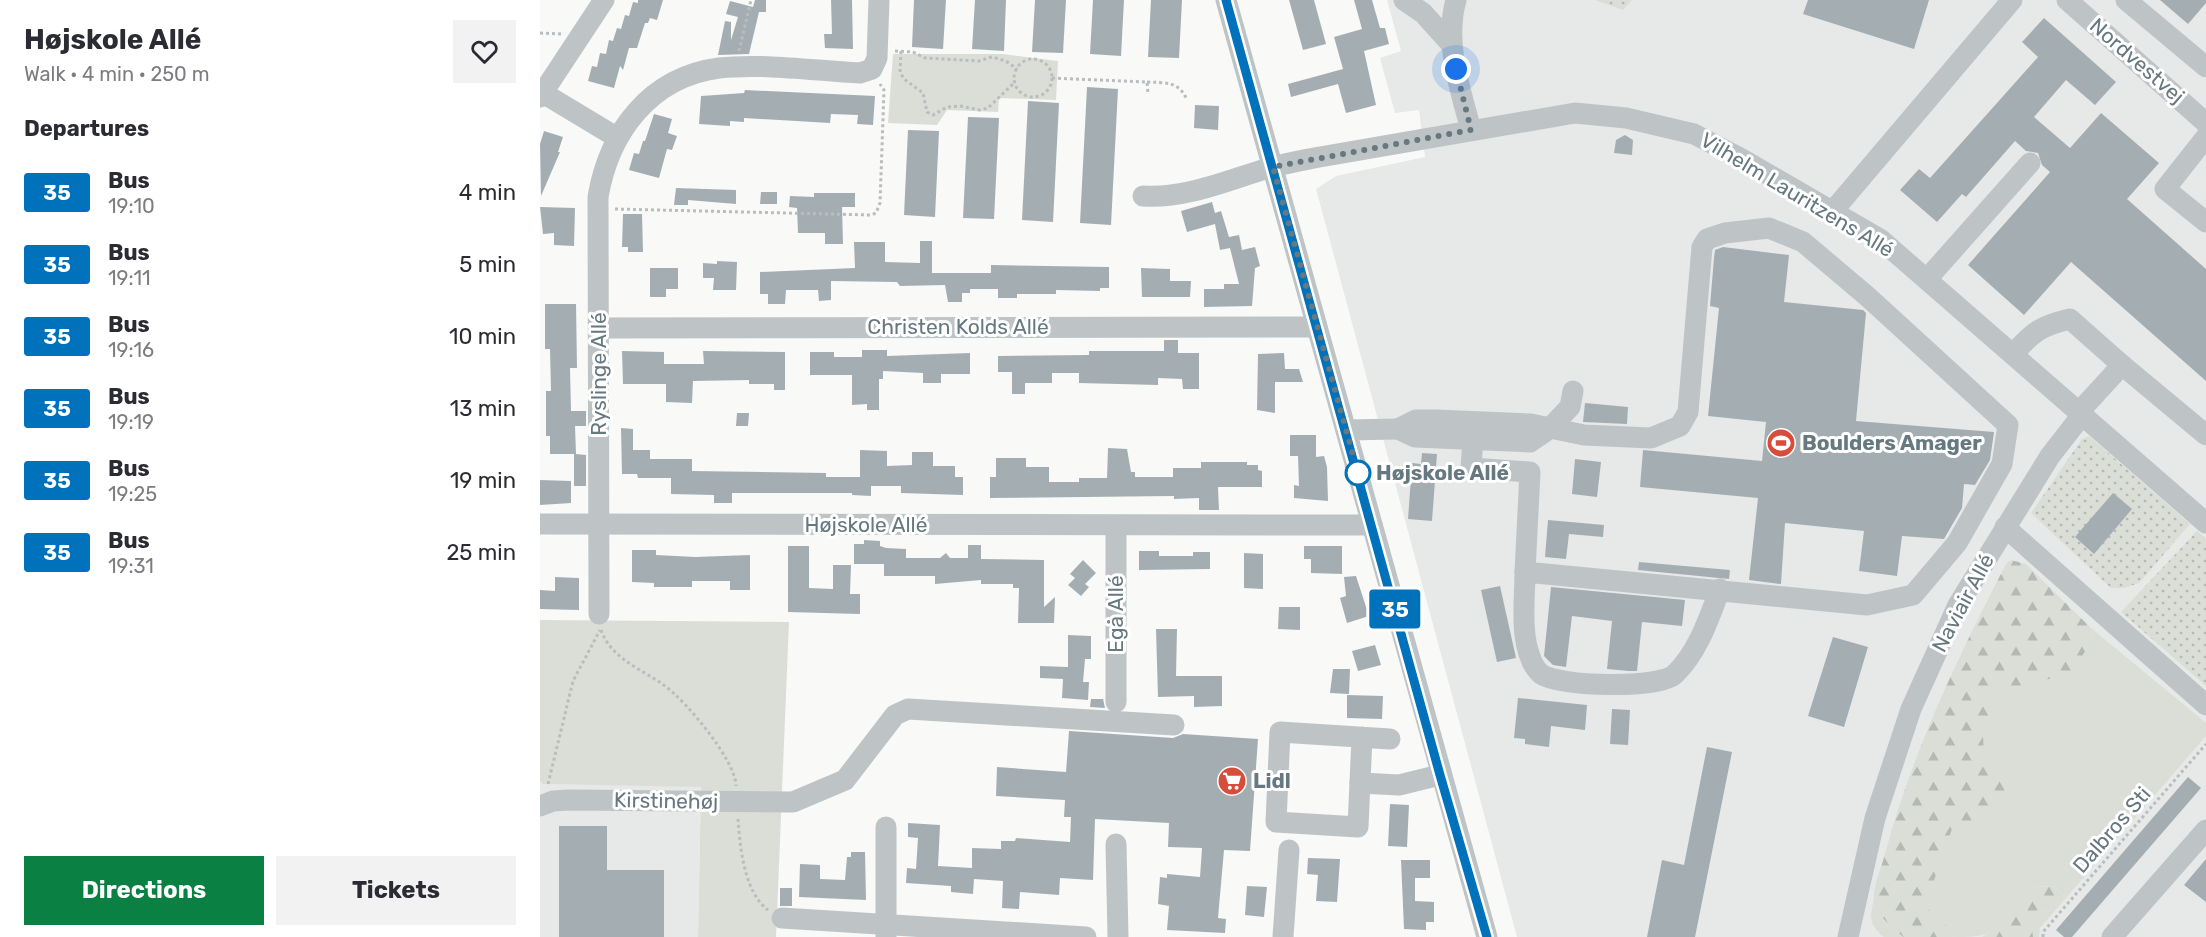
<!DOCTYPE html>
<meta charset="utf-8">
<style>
:root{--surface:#fff;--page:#f2f2f3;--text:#2b2b33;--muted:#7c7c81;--accent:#0b8043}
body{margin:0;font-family:Rubik,sans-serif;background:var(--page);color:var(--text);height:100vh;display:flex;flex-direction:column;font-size:22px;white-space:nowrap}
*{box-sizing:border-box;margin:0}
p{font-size:20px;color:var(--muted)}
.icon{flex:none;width:33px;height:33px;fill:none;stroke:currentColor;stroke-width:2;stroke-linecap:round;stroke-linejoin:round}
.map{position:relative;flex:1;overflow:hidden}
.details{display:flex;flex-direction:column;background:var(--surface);width:540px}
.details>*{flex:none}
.badge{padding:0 12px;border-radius:4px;font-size:21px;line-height:39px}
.you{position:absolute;width:30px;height:30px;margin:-15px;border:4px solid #fff;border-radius:50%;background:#1a73e8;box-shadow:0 0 0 9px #1a73e833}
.map>.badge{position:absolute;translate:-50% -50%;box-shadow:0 0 0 3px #fff}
h2{padding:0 24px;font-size:22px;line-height:54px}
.round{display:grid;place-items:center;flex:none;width:63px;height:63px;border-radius:0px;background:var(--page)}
.summary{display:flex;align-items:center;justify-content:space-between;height:102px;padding:0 24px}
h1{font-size:28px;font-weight:700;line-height:45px}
.button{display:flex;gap:12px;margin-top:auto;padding:12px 24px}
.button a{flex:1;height:69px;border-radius:0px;background:var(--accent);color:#fff;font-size:24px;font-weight:700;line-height:69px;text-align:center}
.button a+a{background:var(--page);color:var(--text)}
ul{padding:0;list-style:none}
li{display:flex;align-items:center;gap:18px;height:72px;padding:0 24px}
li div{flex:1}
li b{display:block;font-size:22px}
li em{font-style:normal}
li .badge{min-width:66px;font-weight:700;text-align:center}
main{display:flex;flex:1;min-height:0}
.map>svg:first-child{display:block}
.built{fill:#e7e9e8}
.grass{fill:url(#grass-dots)}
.forest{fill:url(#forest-firs)}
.park{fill:#daded7}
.building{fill:#a4aeb2}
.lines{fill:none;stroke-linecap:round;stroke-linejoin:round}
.path{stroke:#b9bdbf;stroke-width:3;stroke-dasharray:3 3;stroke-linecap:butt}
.minor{stroke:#bec4c6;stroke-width:21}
.line-casing{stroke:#fff;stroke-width:14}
.line{stroke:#0072bc;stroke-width:9}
.walk{stroke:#667880;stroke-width:6;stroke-dasharray:0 10.8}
.stop-dot{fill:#fff;stroke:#0072bc;stroke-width:3}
.labels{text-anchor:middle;stroke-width:6;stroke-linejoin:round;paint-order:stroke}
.street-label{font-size:21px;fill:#667880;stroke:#fff}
.poi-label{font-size:21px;font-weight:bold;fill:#667880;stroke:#fff;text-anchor:start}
.stop-label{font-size:21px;font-weight:bold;fill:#667880;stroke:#fff;text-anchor:start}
</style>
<main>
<section class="details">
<div class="summary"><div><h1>Højskole Allé</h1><p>Walk · 4 min · 250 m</p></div><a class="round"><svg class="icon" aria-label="heart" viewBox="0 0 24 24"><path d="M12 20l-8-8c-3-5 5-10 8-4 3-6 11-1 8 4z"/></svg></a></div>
<h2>Departures</h2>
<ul>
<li><span class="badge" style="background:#0072bc;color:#fff">35</span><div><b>Bus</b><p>19:10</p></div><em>4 min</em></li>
<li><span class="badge" style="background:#0072bc;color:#fff">35</span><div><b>Bus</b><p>19:11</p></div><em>5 min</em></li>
<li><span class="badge" style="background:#0072bc;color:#fff">35</span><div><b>Bus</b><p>19:16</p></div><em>10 min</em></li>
<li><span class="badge" style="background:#0072bc;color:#fff">35</span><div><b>Bus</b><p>19:19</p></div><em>13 min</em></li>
<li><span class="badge" style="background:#0072bc;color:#fff">35</span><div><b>Bus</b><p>19:25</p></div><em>19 min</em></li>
<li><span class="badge" style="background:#0072bc;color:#fff">35</span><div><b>Bus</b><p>19:31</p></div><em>25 min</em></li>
</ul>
<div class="button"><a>Directions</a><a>Tickets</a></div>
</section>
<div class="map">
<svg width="1666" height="937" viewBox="0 0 1666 937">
<defs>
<pattern id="grass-dots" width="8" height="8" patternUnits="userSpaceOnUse" patternTransform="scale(1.5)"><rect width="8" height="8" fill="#daded7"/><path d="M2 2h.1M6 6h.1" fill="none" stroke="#b5b9b4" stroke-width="1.8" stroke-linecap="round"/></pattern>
<pattern id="forest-firs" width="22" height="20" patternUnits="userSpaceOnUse" patternTransform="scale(1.5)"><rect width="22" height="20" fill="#daded7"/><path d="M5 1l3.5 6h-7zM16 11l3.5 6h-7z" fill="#b5b9b4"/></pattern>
</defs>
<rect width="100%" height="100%" fill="#f9f9f7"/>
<!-- built -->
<g class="built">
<path d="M847,0H1666V937H977L776,189L796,176L885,157L879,110L855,113L840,58L861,51Z"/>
<path d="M0,781L4,784L161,786L158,937H0Z"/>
</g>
<!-- grass -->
<g class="grass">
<path d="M1055,0H1092L1083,10Z"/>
<path d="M1549,436L1650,524L1599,583L1584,588H1571L1491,513L1542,439Z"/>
<path d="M1657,531L1666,539V686L1581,612Z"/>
</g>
<!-- forest -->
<g class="forest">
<path d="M1471,560L1486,564L1551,628L1553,638L1532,674L1457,692L1444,756L1468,784V795L1450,821L1412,931L1414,937H1363C1352,927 1335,915 1334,898C1333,886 1342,866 1345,854C1372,752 1418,657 1466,564Z"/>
<path d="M1496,886L1514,887L1525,896L1513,910L1498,912L1493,937H1442L1464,924L1482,892Z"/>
</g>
<!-- park -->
<g class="park">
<path d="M353,54H463L518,61L516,100L459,98L458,112L407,110L397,125L348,123Z"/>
<path d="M0,620L249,622L236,937H158L161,787L3,784L0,781Z"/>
<path d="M1551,628L1666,723V736L1500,928L1499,937H1493L1491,920L1498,912L1513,910L1525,896C1517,888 1512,886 1500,886C1476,886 1477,913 1463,925C1447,937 1433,937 1414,937L1412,931L1385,906L1412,829L1450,821L1468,795V784L1444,756L1443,737L1457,691L1532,674L1553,638Z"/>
<path d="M1334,898L1343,919L1363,937H1344C1328,924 1330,917 1334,898Z"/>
</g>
<!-- building -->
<g class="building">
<path d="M98,0H123L117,20L110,18L108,23H105L97,48H89L83,70L80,66L74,88L48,81L52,66L57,67L60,53L66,54L69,40L73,41L77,28L81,29L85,15L89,16L93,2L98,3Z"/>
<path d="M215,0H226V12H219L209,54L178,55L185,21L191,22V40L198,17L186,14L190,1L213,7Z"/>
<path d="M291,0H312L313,49L285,48L284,34H292Z"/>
<path d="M374,0H406L403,49L372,47Z"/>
<path d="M435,0H466L464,51L432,49Z"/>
<path d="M495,0H526L523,53L492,52Z"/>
<path d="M553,0H584L581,56L550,54Z"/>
<path d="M611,0H642L639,58L608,57Z"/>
<path d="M749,0H774L786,44L763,50Z"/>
<path d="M814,0H832L840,28H845L849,44L824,51L836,105L806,113L798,84L751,97L748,84L803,69L794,37L822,29Z"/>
<path d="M1268,0H1389L1374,49L1263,14Z"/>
<path d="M1620,0H1666V3L1648,24Z"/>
<path d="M1504,18L1576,82L1555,105L1526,80L1494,117L1530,148L1561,113L1619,163L1587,199L1666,269V381L1531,262L1484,315L1428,265L1510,172L1502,165L1498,153L1486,151L1475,141L1426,197L1422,194L1397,222L1360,190L1379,169L1390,178L1498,57L1482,42Z"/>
<path d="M547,87L578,89L571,225L540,223Z"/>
<path d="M205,90L335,96L333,125L317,124L318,115L291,114L290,123L204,118V122L190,121V126L159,124L161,96L204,93Z"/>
<path d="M488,101L519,103L513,222L482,220Z"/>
<path d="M655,105L679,106L678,130L654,128Z"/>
<path d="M114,114L132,119L128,133L137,136L132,150L127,149L119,178L89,170L94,153L99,154L103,141H105Z"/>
<path d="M428,117L459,118L454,219L423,218Z"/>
<path d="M368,130L399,131L395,217L364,215Z"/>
<path d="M4,131L23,137L18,152H20L1,196L0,144Z"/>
<path d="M1085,135L1093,140L1092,155L1074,153L1076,140Z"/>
<path d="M136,188L196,190V204L148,200V205H134Z"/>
<path d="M221,192H237V204H220Z"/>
<path d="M274,193H315V207H302L303,244H285V233H258L257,208L249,207L250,196L274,197Z"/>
<path d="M672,202L675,213L681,211L689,237L699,235L702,250L715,247L720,266L715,268L712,306L664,307V289H684V284H699L690,248L680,250L675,224L647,232L641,211Z"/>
<path d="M0,207L35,208L34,246L14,245V233L3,234Z"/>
<path d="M83,214H102L103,252H88V247H82Z"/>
<path d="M380,241H392V273H451V265L569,267V288H560V291L516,290V294H477V298H458V289H430V293H422V302H408L405,285L360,286L357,282L291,281V300L279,301L278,290H246L245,304H228V294H220V272L315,268L314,242H345V262L380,263Z"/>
<path d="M1183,247L1249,255L1244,302L1323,310L1326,313L1316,421L1454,432L1450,460L1435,485L1424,484L1422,508L1404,539L1362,536L1357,576L1319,571L1324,531L1245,523L1241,584L1209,580L1218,498L1100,487L1103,450L1222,461L1226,422L1168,416L1179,308L1170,306L1174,258L1175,250Z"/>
<path d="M177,261L197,262L196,290H173L174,278H163V263L177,264Z"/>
<path d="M110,268H138V289H126V297H110Z"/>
<path d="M601,268L630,269V281H651L650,297H602Z"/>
<path d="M5,304H36L37,368H30L31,411H46V426H35L36,454L46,455V486H34V454H10V436H6V391H11L10,349H5Z"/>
<path d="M624,340H638V353H659V389H643L642,379L618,378V385L539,383V373H512V383H485V394H472V372H458V356L549,355V351H624Z"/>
<path d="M322,350H347V356L430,353V374H401V383H383V373L343,371V379H339V410H327V404L312,405V375H270V352H294V357H322Z"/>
<path d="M82,351L124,352V364H164L163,351L245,352V390H234V384H209V380L153,381L152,403L126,402V384H83Z"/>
<path d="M744,353L745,369H759L763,382H735V413L717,410L718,354Z"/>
<path d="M1045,403L1088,407L1087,424L1043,422Z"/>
<path d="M197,413H209L208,426H196Z"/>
<path d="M81,428L93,429V450H110V459H152V471L286,473V477H320V450L347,451V466L372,465V452H393V466H415V477H423V495L361,493V486H331V496L312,495V493H192V503H174V495L131,494V478H98L97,474H82Z"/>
<path d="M750,435H776V457L784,456L787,467L788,501L754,498V485L759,486L758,456H750Z"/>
<path d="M568,448L587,449L591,472H595V477H633V468H661V462H707V465H718V470L722,471V487H678L679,510H659V498L634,499V496L450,498V477H456V458H486V467H509V482H539V478H567Z"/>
<path d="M882,453L897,454L892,521L868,519L872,463L881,464Z"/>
<path d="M1035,459L1061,462L1057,497L1032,494Z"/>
<path d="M0,480L31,481V503L0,505Z"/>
<path d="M1573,493L1592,509L1554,554L1535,537Z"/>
<path d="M1008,520L1064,525L1063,537L1029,534L1026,559L1005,557Z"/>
<path d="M324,540L340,541V546L346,548L366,549V558H400L406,553L410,558H428V545H441V559L504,560V607L515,597L514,623H478L479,588H473V584H441V580L395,584V576H344V564H314V544H324Z"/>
<path d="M248,546H269V588L293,589V565H311L310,594H320V614L248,612Z"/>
<path d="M764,546H802V574L771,573V559H764Z"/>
<path d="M92,550H116V555L155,557L210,555V590H190V581H152V587H114V583L92,582Z"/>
<path d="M599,551H619V556H653V552H670V569L599,570Z"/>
<path d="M704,553L723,554V589L704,588Z"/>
<path d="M543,560L556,573L545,584L549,587L541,596L528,585L535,578L530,574Z"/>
<path d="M1099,562L1190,570L1189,579L1098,570Z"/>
<path d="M816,576L829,616L807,623L800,598L806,596L804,577Z"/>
<path d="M15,577L39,578V610L0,609V590L15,591Z"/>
<path d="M960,586L976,658L957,662L941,590Z"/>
<path d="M1011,587L1145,600L1142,626L1102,622L1097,671H1089L1067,669L1072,621L1032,616L1026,667L1013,665L1004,656Z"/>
<path d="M739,607H760V630L738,629Z"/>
<path d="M616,629H637L636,676H682V706L654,707V696L618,697Z"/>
<path d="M528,635L551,636V659H545L543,682H549L548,700L522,698L523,679L500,678V666L528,667Z"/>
<path d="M1293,637L1328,647L1304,727L1268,716Z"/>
<path d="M835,645L841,665L818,671L812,651Z"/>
<path d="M793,669H810L809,694L790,693Z"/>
<path d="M807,695L843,696L842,719L807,718Z"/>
<path d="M978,698L1047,705L1045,730L1011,726L1009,747L985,744V739L974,738Z"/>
<path d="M551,699H563L565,708L550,707Z"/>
<path d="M1072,709L1090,710L1088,745L1070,744Z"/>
<path d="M529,731L633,738L643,734L718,739L710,851L684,850L678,918L686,919L685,933L627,930L629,906L618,904L620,877L627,878V874L660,877L662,848L628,847L629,823L555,819L553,880L520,878L519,895L480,892L479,909L462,908L463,881L434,879L433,894L411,892V886L366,883L367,868L376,869L378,838L368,837V823L400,825L398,866L432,868V848L461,849V841H475L476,838L530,842L531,817H524L525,800L456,796L457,767L526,772Z"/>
<path d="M1167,747L1192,752L1155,937H1107L1122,860L1144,865Z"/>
<path d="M1648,777L1661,788L1532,937H1524L1516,930Z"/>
<path d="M850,804L869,805L867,847L848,846Z"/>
<path d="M19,826H67V870H124V937H19Z"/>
<path d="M311,852H325L326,900L259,897L260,864L280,865V879L305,880L307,857H311Z"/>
<path d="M768,858L800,859L797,902L776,901L778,875L767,874Z"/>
<path d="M1666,859V902L1644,885Z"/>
<path d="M861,860H890V878H875V901L894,902V922H886V930L864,929Z"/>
<path d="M707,886L727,887L724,917L705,915Z"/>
<rect x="240" y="888" width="12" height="18"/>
</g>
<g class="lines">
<!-- path -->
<g class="path">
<path d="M0,33L22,34"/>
<path d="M199,51L211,0"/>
<path d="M355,51L373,52L385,58L439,61L452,57L466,61L477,69"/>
<path d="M361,51L360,72L364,79L383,93L387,112L393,115L407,107L420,106L440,110L448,108L475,82"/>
<circle cx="493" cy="78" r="19"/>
<path d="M512,78L607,82L608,93"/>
<path d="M607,82C626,83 639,81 647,100"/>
<path d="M75,209L331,215L336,213L340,203L344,90L340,84"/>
<path d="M61,630C71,659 102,669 125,686C146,701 196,761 196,786"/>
<path d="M8,784L33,681L60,630"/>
<path d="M198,819C200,847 204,892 228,910"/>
<path d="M1503,937V932L1666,744"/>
</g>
<!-- minor -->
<g class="minor">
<path d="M686,0L947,937"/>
<path d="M864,0L883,13L911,44"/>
<path d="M916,0C904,43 920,88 931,130"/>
<path d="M1527,0L1666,123"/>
<path d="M1586,0L1666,67"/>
<path d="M3,93L76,137"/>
<path d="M0,97L64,0"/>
<path d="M1666,137L1625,189L1666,222"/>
<path d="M603,196C646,199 688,180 729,168C743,164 759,161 774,158L1035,113L1086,118L1154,134L1202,159L1340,239L1666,523"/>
<path d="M1292,212L1472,0"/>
<path d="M1387,279L1490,163"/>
<path d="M59,328L777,327"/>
<path d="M1473,354C1493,332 1500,326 1530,319L1582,365"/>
<path d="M1033,391L1030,407L1009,429L990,442L875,437L858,429L876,420H896L991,424L1044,435L1111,438L1140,426L1148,412L1162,247L1167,239L1185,233L1229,228L1263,242L1328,297L1468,425L1462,464L1417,543L1373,595L1327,605L985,572C985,598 980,634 991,659C992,663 997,671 1001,674C1019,687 1120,689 1135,674C1158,652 1169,618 1180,589"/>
<path d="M1539,412L1582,365L1666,435"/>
<path d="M806,430L858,429"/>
<path d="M933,439L931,468L990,472L985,572"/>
<path d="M0,524L832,525"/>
<path d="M1465,527L1666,705"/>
<path d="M59,614L58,197C69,132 110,77 179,68C223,63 276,71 320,73L332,69L337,58L339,0"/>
<path d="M576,702V526"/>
<path d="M822,737L818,827L736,822L740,732L850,739"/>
<path d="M820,783L859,785L900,775"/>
<path d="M0,806L13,801L29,800L253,802L305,780L355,715L368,709L634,725"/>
<path d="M576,844L578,937"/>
<path d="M242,918L546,937"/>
<path d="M346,937V827"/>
<path d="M743,937L749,850"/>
<path d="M1308,937L1335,818L1371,709L1418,605L1510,456L1542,415"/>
<path d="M1572,937L1666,830"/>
</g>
</g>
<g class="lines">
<!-- line casing -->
<g class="line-casing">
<path id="line" d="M686,0L900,775L947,937"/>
</g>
<!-- line -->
<use href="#line" class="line"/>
<!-- walk -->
<path class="walk" d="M818,473L733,167L931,130L916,69"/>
</g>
<!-- icons -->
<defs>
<g id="stadium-disc" transform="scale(1.5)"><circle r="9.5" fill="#d64e3b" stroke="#fff"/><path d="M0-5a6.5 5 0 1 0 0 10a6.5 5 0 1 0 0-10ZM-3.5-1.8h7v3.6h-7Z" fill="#fff"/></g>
<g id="supermarket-disc" transform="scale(1.5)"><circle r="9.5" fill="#d64e3b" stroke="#fff"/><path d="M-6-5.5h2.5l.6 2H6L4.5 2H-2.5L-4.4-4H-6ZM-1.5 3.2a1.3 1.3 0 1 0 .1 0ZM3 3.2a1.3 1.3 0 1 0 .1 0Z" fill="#fff"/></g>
</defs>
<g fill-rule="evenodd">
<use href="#stadium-disc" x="1241" y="443"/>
<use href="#supermarket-disc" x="692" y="781"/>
</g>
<!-- markers -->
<circle class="stop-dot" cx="818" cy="473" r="12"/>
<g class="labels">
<!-- street labels -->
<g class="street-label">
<text transform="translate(1597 61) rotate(41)" y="7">Nordvestvej</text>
<text transform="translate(1257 195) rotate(31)" y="7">Vilhelm Lauritzens Allé</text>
<text x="418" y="334">Christen Kolds Allé</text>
<text transform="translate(59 374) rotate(-90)" y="7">Ryslinge Allé</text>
<text x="326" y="532">Højskole Allé</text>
<text transform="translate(1423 603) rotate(-62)" y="7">Naviair Allé</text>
<text transform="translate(576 614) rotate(-90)" y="7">Egå Allé</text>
<text transform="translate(126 801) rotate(1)" y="7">Kirstinehøj</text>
<text transform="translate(1572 830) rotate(-49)" y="7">Dalbros Sti</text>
</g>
<!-- poi labels -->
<g class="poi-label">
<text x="1262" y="450">Boulders Amager</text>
<text x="713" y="788">Lidl</text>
</g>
<!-- stop labels -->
<g class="stop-label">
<text x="836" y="480">Højskole Allé</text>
</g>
</g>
</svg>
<div class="you" style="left:916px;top:69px"></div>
<b class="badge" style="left:855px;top:609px;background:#0072bc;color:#fff">35</b>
</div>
</main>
